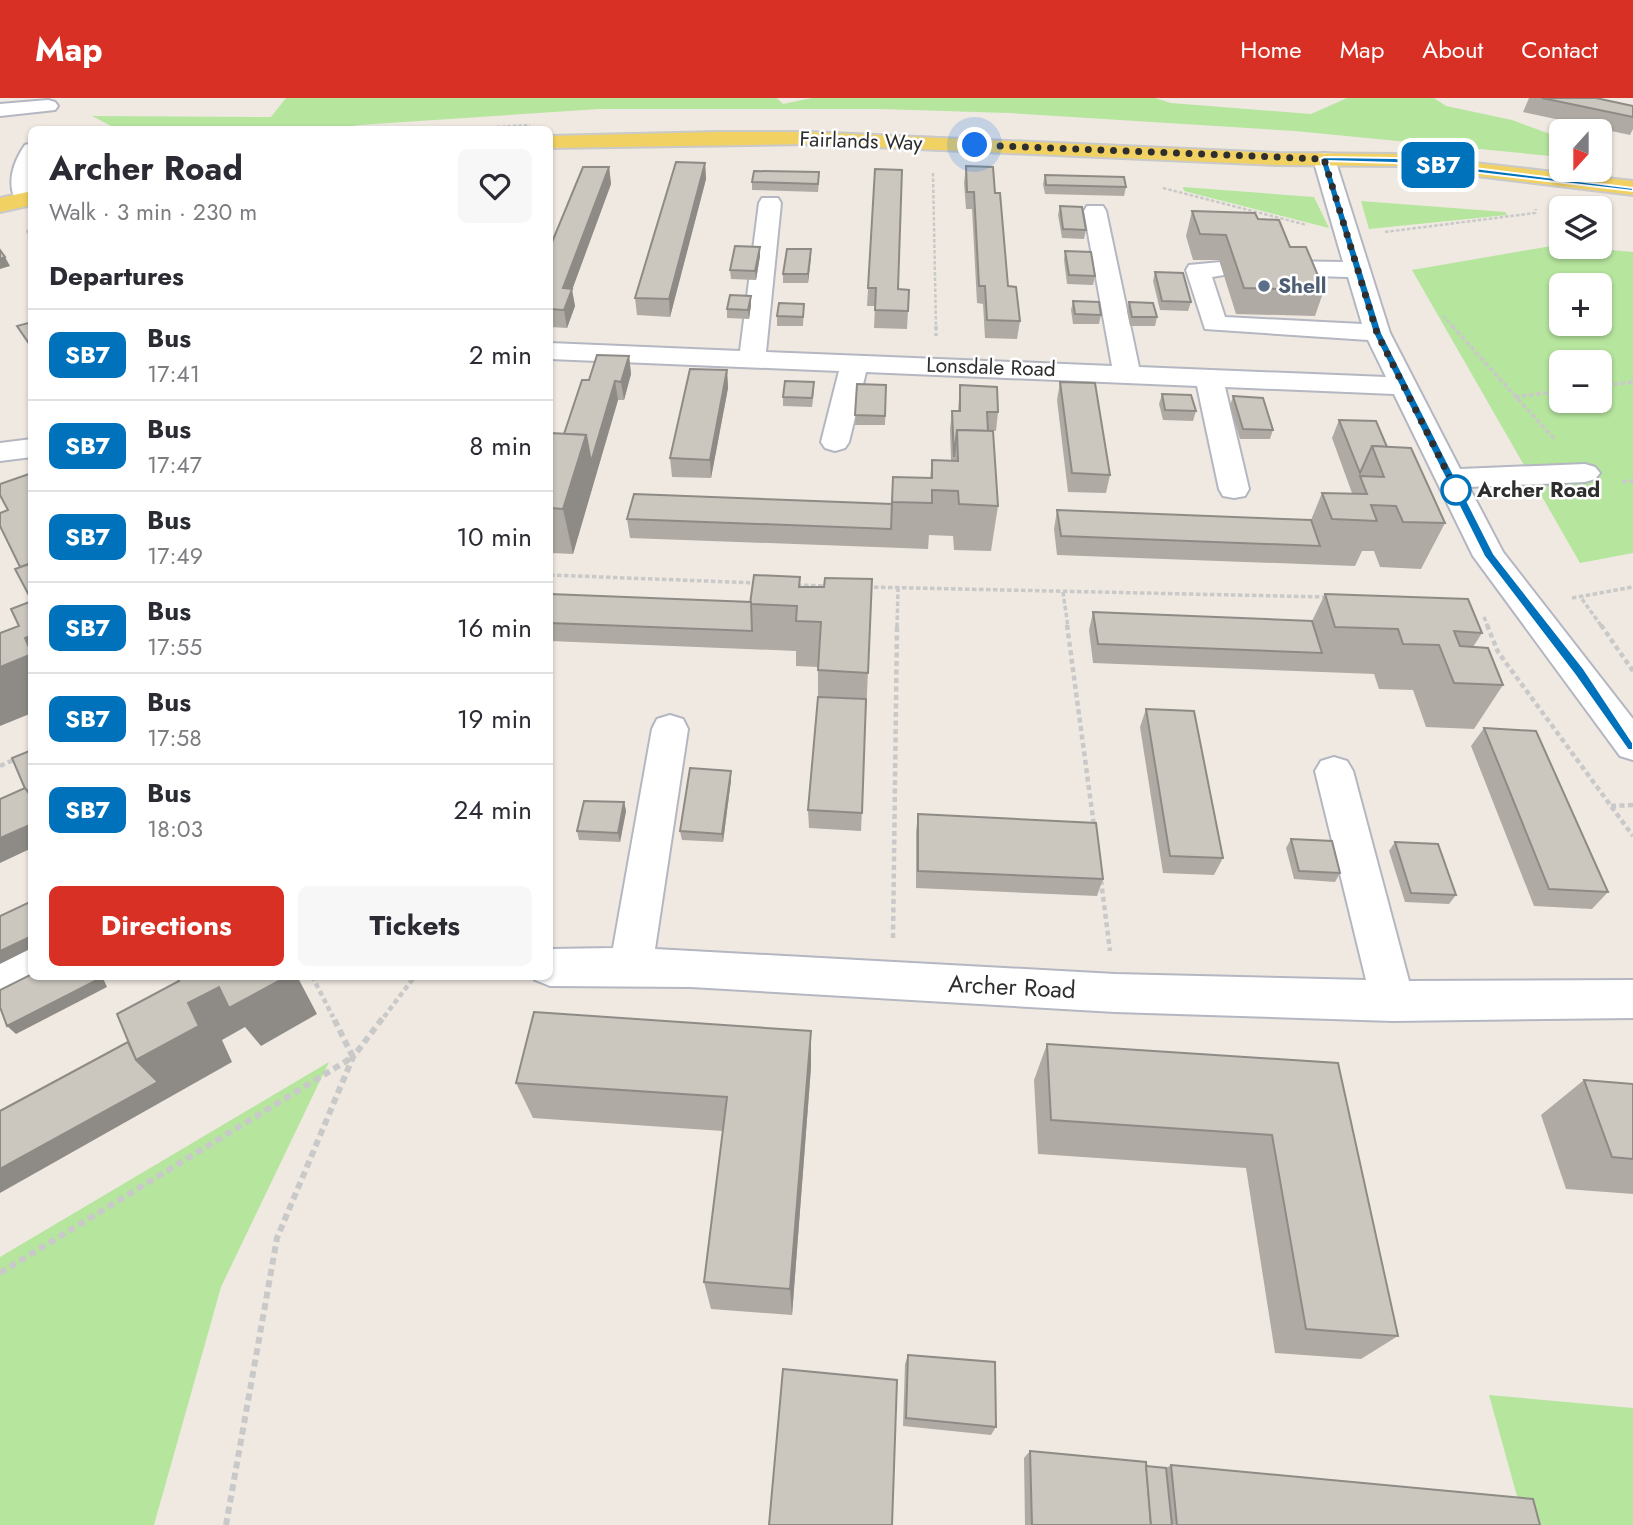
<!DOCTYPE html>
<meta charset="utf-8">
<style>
:root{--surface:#fff;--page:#f7f7f7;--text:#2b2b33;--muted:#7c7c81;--line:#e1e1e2;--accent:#d93025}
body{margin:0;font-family:Jost,sans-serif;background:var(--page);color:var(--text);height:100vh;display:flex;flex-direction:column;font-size:26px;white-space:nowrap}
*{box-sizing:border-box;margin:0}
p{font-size:23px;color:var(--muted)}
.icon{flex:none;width:38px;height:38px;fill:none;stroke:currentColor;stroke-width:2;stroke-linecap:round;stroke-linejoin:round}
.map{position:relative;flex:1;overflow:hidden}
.details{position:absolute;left:28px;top:28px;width:525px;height:854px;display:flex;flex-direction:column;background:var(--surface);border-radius:10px;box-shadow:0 2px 5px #0004}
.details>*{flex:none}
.badge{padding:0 14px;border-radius:10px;font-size:24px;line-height:46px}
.needle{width:46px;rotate:201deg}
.fabs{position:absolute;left:1549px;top:21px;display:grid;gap:14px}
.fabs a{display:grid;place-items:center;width:63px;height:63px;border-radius:10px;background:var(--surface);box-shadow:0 2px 5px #0004;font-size:35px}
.you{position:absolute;width:35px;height:35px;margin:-18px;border:5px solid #fff;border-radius:50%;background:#1a73e8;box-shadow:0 0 0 10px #1a73e833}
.map>.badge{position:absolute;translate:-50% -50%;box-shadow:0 0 0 4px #fff}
h2{padding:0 21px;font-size:26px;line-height:63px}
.round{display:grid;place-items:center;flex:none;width:74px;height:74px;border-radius:10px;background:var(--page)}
.overview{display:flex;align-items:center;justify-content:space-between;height:119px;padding:0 21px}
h1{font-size:33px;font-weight:700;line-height:52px}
.button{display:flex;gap:14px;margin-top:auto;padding:14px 21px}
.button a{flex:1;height:80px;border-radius:10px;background:var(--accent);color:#fff;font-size:28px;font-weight:700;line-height:80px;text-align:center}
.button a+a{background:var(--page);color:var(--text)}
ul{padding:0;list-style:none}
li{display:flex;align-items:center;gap:21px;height:91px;padding:0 21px;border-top:2px solid var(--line)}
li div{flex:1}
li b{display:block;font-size:26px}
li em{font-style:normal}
li .badge{min-width:77px;font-weight:700;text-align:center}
header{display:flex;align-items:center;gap:42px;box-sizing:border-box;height:98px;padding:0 35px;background:var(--accent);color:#fff}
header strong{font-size:33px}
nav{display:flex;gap:38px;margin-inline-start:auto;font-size:24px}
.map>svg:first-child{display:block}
.green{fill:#b6e59e;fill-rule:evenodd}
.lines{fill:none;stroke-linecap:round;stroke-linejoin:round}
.minor-casing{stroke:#b4b7c1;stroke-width:4}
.major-casing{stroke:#c9c9c9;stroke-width:4}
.path-far3{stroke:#c9c9c9;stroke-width:2.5;stroke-dasharray:3.5 2;stroke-linecap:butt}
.path-far2{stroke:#c9c9c9;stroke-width:3.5;stroke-dasharray:4.5 2.5;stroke-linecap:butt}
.path-far1{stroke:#c9c9c9;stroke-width:4.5;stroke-dasharray:5 3.5;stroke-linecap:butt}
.path{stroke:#c9c9c9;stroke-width:6;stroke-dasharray:7 4.5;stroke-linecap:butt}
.minor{fill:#fff;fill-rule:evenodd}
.major{fill:#f2d163;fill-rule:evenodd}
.wall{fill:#afaba4}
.shaded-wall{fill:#8e8b86}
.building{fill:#cbc7bf;stroke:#8e8b86;stroke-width:2}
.line{fill:#0072bc;stroke:#fff;stroke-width:2}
.walk{stroke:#2e2e2e;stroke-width:7;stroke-dasharray:0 12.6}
.service-dot{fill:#5c6f8a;stroke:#fff;stroke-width:2.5}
.stop-dot{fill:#fff;stroke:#0072bc;stroke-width:3.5}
.labels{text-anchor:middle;stroke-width:5;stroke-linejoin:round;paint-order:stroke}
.far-street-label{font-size:21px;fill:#2e2e2e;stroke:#fff}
.far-service-label{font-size:21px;font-weight:bold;fill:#4e5e75;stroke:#fff;text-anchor:start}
.far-stop-label{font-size:21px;font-weight:bold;fill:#2e2e2e;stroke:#fff;text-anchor:start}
.street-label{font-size:24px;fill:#2e2e2e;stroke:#fff}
</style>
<header>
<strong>Map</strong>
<nav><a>Home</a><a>Map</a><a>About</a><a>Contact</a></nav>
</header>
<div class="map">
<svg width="1633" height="1427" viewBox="0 0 1633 1427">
<rect width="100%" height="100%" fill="#efe9e1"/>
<!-- green -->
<g class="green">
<path d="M286,0H777L783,6L812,0H1155L1171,5L1311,16L1347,0H1434L1446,8L1512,22L1561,40V59L1295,33L1009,15L880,11H599L359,27L326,32L117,31L92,18L271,19Z"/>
<path d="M1183,89L1314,99L1329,130L1184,93Z"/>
<path d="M1361,103L1505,114L1507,117L1369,131Z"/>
<path d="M1557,147L1633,154V455L1580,465L1412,172ZM1561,187H1600V226H1561ZM1561,264H1600V303H1561Z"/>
<path d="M329,964L221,1189L154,1427H0V1159Z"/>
<path d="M1489,1297L1633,1310V1427H1525Z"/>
</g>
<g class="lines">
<!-- minor casing -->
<g class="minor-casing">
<g id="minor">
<path d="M48,2L55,4L58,8L55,12L0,18V6Z"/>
<path d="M32,45V106H18C5,87 13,64 25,47Z"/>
<path d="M1324,55L1332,56L1335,61L1390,235L1460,371L1585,366L1595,369L1600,375L1595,381L1585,384L1469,389L1503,454L1633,621V662L1620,658L1473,458L1394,296L1225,289L1249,391L1245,398L1234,400L1223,398L1219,391L1197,288L866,274L849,344L845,350L835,353L825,350L821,344L839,273L550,261V245L740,253L759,105L762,100H778L781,105L766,254L1112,268L1084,113L1087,108H1103L1106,113L1139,269L1386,279L1368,242L1205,231L1186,172L1189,167L1221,164L1230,166L1233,171L1230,176L1212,179L1225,219L1362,226L1348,179L1280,177L1271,175L1268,170L1271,165L1280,163L1343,164L1313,61L1316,56Z"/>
<path d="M32,341V359L0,363V345Z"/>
<path d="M670,617L683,621L688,631L655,851L1115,876L1366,882L1315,673L1321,663L1334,659L1347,663L1353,673L1409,883L1633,882V920L1393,923L1115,914L691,889L550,888L535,882L533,878H550V851L613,850L652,631L657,621Z"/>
<path d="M32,849V878L47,880L0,902V862Z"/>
</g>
</g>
<!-- major casing -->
<g class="major-casing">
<g id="major">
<path d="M715,34H808L1276,55L1395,56L1633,83V97L1395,68L1276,67L808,46L550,50V38Z"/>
<path d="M32,93V107L0,114V100Z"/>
</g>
</g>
<!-- path-far3 -->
<g class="path-far3">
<path d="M447,32L530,27"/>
<path d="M933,75L936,230"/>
<path d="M1163,90L1307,127"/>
<path d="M27,132L32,144"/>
<path d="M1385,134L1535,115L1536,111"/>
<path d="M1443,218L1454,230"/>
</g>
<!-- path-far2 -->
<g class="path-far2">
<path d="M936,228V238"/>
<path d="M1452,228L1555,342"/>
<path d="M1600,288L1633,284"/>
<path d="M1515,299L1561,293"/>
<path d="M1622,384L1633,383"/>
<path d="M550,477L757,485"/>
<path d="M797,487L830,488"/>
<path d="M867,489L1327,499"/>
<path d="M1063,494L1068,529"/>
<path d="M1572,500L1633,489"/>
<path d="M1582,501L1602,529"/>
<path d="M1484,519L1488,529"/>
<path d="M897,529L898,491"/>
</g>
<!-- path-far1 -->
<g class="path-far1">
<path d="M1067,527L1094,728"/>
<path d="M1487,527L1498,554L1633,738"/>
<path d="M1601,527L1633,573"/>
<path d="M0,668L18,660"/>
<path d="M1611,708L1633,707"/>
<path d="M1101,782L1110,853"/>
<path d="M893,840L897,527"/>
<path d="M312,878L333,919"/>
<path d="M384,919L415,878"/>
</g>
<!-- path -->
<g class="path">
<path d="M0,1175L353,959L332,917"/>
<path d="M226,1427L277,1140L353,959L385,917"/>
</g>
<!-- minor -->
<use href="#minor" class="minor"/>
<!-- major -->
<use href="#major" class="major"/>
</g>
<!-- wall -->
<g class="wall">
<path d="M1529,0H1596L1633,8V31L1630,37L1523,14Z"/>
<path d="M705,65L706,81L670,219L637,217L635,200Z"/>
<path d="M966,68L995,95L1008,188L1020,223L1017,241L985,240L983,206L977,205L972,111H966L964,85Z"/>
<path d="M609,69L611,86L572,192L575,208L567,230L550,229V149Z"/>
<path d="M875,71L898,191L908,213L907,231L874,230L875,208H867Z"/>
<path d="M1045,77L1126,89L1124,98L1045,96L1043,86Z"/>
<path d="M819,83L818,94L752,92V84Z"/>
<path d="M1060,108L1086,132L1084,141L1062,140L1058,117Z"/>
<path d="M1192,113L1258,121L1324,192L1315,218L1236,216L1219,162H1193L1186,138Z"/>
<path d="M760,149V158L756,182L731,181L730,172Z"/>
<path d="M811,151L808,185H783V176Z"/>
<path d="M1065,153L1095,178L1093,187L1067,186L1064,162Z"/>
<path d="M1155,174L1191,204L1188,213L1160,212L1153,183Z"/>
<path d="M751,198V207L749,221L727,220V211Z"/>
<path d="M1073,203L1101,217L1099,226H1073L1071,212Z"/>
<path d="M1129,204L1157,219L1155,228H1130L1127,213Z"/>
<path d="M804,206L803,228H777V218Z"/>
<path d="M629,258L631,276L624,302H618L573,456L550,455V336H564L589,282Z"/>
<path d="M727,272L728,290L711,380L672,379L670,360Z"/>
<path d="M1060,284L1110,377L1106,395L1068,394L1057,302Z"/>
<path d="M857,286L886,287L885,327H855Z"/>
<path d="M960,287L998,314L996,333L988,332L998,408L991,453L954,452L953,438L929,437L928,451L630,440L627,421L892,406L893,379L930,380L932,362H951L950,331L952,313H958Z"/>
<path d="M814,293L812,309L783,308V299Z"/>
<path d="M1162,296L1196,313L1193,323L1163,322L1159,306Z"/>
<path d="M1233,298L1273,332L1270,341H1240L1230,308Z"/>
<path d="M1339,322L1387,349L1445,425L1421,471L1380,469L1374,453H1362L1355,468L1057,457L1054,431L1057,412L1311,422L1322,395L1352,396V395L1332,340Z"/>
<path d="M872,481L861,733L809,730L808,712L818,599V569L796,568V553L550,543V496L751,504L800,489H824Z"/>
<path d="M1325,496L1482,535L1473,549L1503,587L1474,631L1426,629L1413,592L1379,591L1374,576L1093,565L1089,532L1093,514L1312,523Z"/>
<path d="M1146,611L1223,760L1214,777L1163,775L1140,629Z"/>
<path d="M1484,630L1608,794L1592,811L1534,808L1471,648Z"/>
<path d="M731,673V682L723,744L682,742L680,733Z"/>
<path d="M624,704L626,713L620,744L579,742L577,733Z"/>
<path d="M918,716L1103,781L1097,798L916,790V734Z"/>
<path d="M1291,741L1340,775L1335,784L1294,781L1286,750Z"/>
<path d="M1395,744L1456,797L1449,806L1405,804L1389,753Z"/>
<path d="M1047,946L1338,965L1398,1238L1361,1261L1275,1255L1246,1070L1038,1056L1034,982Z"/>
<path d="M811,969L792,1217L711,1211L704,1184L723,1033L533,1020L516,985Z"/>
<path d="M1584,982L1633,986V1096L1566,1091L1541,1017Z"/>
<path d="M908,1257L996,1329L991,1337L903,1328L905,1266Z"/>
<path d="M1030,1353L1146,1368L1166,1370L1171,1367L1540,1427H1025L1024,1360Z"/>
</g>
<!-- shaded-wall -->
<g class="shaded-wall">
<path d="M705,65L706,81L670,219L669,201Z"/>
<path d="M609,69L611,86L572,192L575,208L567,230L564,212L563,190Z"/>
<path d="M760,149V158L756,182L755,173Z"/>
<path d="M811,151V160L808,185V176Z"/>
<path d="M5,159L10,168L0,171V161Z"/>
<path d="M751,198V207L749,221L748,212Z"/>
<path d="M629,258L631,276L624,302L621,284Z"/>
<path d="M727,272L728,290L711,380L710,362Z"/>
<path d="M615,283L618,302L573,456L563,411L586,337Z"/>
<path d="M32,537V555L25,540Z"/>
<path d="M32,556V615L0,628V569Z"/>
<path d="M731,673V682L723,744L722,736Z"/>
<path d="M32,691V700L26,693Z"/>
<path d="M624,704L626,713L620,744L618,735Z"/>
<path d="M32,726V750L0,765V740Z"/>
<path d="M32,838V850L0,866V853Z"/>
<path d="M98,878H102L107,889L16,936L7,928Z"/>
<path d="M288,878H297L317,916L261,948L245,929L222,942L232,964L0,1095V1071L136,962L188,905L219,889Z"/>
<path d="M811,933V969L792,1217L790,1191Z"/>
</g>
<!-- building -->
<g class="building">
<path d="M1542,0H1596L1633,8V19Z"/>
<path d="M676,64L705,65L669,201L635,200Z"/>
<path d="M966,68L993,69L995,95H1000L1008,188L1016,189L1020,223L987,222L985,188H979L974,94H967Z"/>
<path d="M583,69H609L563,190L572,191L564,212L550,211V149Z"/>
<path d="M875,71L902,72L898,191L909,192L908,213L875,212L876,190H868Z"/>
<path d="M754,73L819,74L818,86L752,84Z"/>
<path d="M1045,77L1124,79L1126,89L1046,87Z"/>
<path d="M1060,108L1082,109L1086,132L1063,131Z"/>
<path d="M1192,113L1255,115L1258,121L1279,122L1290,149H1306L1324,192L1244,190L1226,137L1200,136Z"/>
<path d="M735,148L760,149L755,173L730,172Z"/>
<path d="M787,151H811L808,176H783Z"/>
<path d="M0,152L5,159L0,161Z"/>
<path d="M1065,153L1091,154L1095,178L1069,177Z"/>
<path d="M1155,174L1183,175L1191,204L1162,203Z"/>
<path d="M730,197L751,198L748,212L727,211Z"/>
<path d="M1073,203L1099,204L1101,217L1075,216Z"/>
<path d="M1129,204L1153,205L1157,219H1132Z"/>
<path d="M779,205L804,206L803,219L777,218Z"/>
<path d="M32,224V250L17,228Z"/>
<path d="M597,257L629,258L621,284L615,283L591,364L586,337L564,336L582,282H589Z"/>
<path d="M690,271L727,272L710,362L670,360Z"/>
<path d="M785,283L814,284L812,300L783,299Z"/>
<path d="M1060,284L1095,285L1110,377L1072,375Z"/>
<path d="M857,286L886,287L885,318L855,317Z"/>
<path d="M960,287L997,289L998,314H987L988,333L957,332L954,359L952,313H960Z"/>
<path d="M1162,296L1191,297L1196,313L1165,312Z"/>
<path d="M1233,298L1263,300L1273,332L1243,331Z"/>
<path d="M1339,322L1376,323L1387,349L1372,348L1360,375Z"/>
<path d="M957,332L993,333L998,408L959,406L958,393L932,392V405L892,404L893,379L932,380V362L958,363Z"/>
<path d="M550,335L586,337L563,411L550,410Z"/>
<path d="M1372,348L1411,350L1445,425L1403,424L1396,408L1371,407L1377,423L1332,421L1322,395L1367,396L1360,378L1384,379Z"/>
<path d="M32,375V465L20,469L0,428V415L8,412L0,397V386Z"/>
<path d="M634,396L892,406L891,431L627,421Z"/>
<path d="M1057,412L1311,422L1320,448L1061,438Z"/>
<path d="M32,465V503L15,471Z"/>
<path d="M754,477L800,479L799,489H824L825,480L872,481L868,575L818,572L821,524L796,523L797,508L750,506Z"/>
<path d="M550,496L751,504L752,533L550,525Z"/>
<path d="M1325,496L1468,501L1482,535L1454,533L1460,548L1488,550L1503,587L1454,585L1439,547L1403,546L1398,531L1335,529Z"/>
<path d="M32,503V537L25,540L32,556L0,569V535L19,528L11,511Z"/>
<path d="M1093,514L1312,523L1322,555L1098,546Z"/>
<path d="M818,599L866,601L862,715L808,712Z"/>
<path d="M1146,611L1194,613L1223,760L1170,758Z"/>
<path d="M1484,630L1536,633L1608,794L1549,791Z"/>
<path d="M32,652V691L26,693L12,660Z"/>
<path d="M690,670L731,673L722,736L680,733Z"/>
<path d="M25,690L32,700V726L0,740V701Z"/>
<path d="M584,703L624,704L618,735L577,733Z"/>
<path d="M918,716L1096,725L1103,781L918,773Z"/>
<path d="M1291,741L1332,743L1340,775L1299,773Z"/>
<path d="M1395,744L1438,746L1456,797L1411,795Z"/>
<path d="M32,803V838L0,853V818Z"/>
<path d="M32,876V878H98L99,881L7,928L0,909V892Z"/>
<path d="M177,878H288L229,910L219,889L188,905L199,928L136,962L117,916L179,883Z"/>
<path d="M534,914L811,933L790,1191L704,1184L727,999L516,985Z"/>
<path d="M128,944L136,962L158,984L0,1071V1013Z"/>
<path d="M1047,946L1338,965L1398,1238L1306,1231L1272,1037L1051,1022Z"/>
<path d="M1584,982L1633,986V1061L1612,1059Z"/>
<path d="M908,1257L995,1264L996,1329L906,1320Z"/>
<path d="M783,1271L897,1282L892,1427H769Z"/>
<path d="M1030,1353L1146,1364L1151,1427H1032Z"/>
<path d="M1171,1367L1533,1401L1540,1427H1177Z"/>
<path d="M1146,1368L1166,1370L1172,1427H1151Z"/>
</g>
<!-- line -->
<path class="line" d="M1324,59L1395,60L1633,90V93L1395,65L1328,63L1382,235L1494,456L1584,571L1633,645V652H1628L1575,577L1484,458L1373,235L1320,61Z"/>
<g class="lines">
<!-- walk -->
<path class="walk" d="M975,47L1324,61L1377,235L1457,394L1456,392"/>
</g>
<!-- markers -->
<circle class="service-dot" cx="1264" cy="188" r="7"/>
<circle class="stop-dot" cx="1456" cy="392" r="14"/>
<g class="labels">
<!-- far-street labels -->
<g class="far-street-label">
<text transform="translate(861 43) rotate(2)" y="7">Fairlands Way</text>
<text transform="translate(991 269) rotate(2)" y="7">Lonsdale Road</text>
</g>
<!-- far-service labels -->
<g class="far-service-label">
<text x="1278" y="195">Shell</text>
</g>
<!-- far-stop labels -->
<g class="far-stop-label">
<text x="1477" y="399">Archer Road</text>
</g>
<!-- street labels -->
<g class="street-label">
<text transform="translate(1012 889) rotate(3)" y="8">Archer Road</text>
</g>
</g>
</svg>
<div class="fabs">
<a><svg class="needle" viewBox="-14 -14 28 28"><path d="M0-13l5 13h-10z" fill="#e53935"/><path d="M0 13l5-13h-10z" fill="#7c7c81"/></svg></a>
<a><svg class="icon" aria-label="layers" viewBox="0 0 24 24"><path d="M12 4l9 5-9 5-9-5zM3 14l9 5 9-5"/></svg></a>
<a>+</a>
<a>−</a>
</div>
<div class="you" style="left:975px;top:47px"></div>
<b class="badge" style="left:1438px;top:67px;background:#0072bc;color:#fff">SB7</b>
<section class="details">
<div class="overview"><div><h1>Archer Road</h1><p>Walk · 3 min · 230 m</p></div><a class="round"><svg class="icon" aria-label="heart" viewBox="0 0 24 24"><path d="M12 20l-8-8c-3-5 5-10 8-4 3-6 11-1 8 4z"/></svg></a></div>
<h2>Departures</h2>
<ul>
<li><span class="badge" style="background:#0072bc;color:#fff">SB7</span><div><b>Bus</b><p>17:41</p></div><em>2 min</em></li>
<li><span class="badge" style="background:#0072bc;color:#fff">SB7</span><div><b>Bus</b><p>17:47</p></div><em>8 min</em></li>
<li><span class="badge" style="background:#0072bc;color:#fff">SB7</span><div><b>Bus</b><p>17:49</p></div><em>10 min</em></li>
<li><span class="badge" style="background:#0072bc;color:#fff">SB7</span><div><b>Bus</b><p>17:55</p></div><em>16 min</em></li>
<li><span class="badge" style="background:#0072bc;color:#fff">SB7</span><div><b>Bus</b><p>17:58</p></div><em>19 min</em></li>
<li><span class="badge" style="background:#0072bc;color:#fff">SB7</span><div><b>Bus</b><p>18:03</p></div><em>24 min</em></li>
</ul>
<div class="button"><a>Directions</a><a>Tickets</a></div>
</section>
</div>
